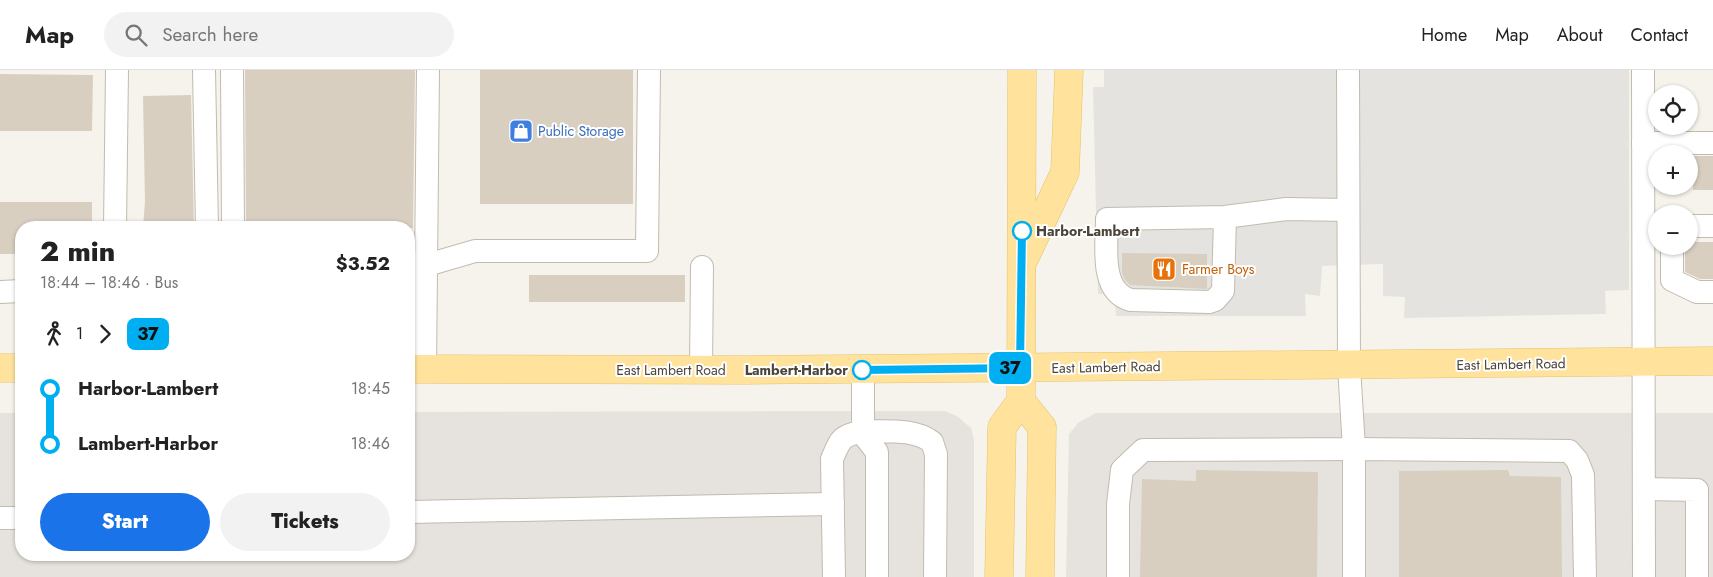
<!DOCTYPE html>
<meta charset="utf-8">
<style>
:root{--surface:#fff;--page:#f2f2f2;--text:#222;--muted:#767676;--line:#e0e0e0;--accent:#1a73e8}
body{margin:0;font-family:Jost,sans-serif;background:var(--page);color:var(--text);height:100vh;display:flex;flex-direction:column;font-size:19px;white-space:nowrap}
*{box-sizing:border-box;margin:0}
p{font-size:16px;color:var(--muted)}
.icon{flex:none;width:28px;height:28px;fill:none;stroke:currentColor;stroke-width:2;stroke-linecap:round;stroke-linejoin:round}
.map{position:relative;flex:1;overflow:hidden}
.drawer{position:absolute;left:15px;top:151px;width:400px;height:340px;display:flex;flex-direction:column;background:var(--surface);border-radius:20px;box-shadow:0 1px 4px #0004}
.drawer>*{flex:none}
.badge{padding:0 10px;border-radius:8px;font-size:18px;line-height:32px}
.controls{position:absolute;left:1648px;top:15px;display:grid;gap:10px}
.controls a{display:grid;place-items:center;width:50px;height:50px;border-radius:50%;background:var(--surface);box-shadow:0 1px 4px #0004;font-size:25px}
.map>.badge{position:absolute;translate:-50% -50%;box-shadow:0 0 0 2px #fff}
.legs{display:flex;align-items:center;gap:8px;height:55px;padding:0 25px;font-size:16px}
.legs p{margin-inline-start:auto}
.summary{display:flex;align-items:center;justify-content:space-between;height:85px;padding:0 25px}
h1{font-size:28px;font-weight:800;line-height:38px}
.button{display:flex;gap:10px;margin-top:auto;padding:10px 25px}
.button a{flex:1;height:58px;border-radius:30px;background:var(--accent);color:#fff;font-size:20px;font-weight:800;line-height:58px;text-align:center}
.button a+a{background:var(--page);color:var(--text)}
ul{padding:0 25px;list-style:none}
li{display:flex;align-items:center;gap:18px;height:55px;font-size:19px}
li i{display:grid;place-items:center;width:8px;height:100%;margin:0 6px;background:currentColor}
li i::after{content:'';width:12px;height:12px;margin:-6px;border:4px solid;border-radius:50%;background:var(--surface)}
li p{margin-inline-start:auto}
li:first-child i{background:linear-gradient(#0000 50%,currentColor 0)}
li:last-child i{background:linear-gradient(currentColor 50%,#0000 0)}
header{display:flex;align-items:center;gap:30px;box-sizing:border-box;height:70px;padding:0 25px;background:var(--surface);border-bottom:1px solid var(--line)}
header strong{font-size:24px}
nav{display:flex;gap:28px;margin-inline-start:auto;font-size:18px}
.search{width:350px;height:45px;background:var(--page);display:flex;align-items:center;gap:12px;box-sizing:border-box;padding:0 18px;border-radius:28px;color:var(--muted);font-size:19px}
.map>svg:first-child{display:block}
.industrial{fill:#e6e2dd}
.parking{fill:#e5e3e0}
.building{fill:#d8cfc1}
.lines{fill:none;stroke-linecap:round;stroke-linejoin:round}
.minor-casing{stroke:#c2bbae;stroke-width:24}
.major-casing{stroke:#e6c16a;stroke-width:29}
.minor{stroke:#fff;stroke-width:22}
.major{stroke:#ffe39c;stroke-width:28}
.line-1-casing{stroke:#fff;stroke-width:11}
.line-1{stroke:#00aff2;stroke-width:8}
.stop-1-dot{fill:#fff;stroke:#00aff2;stroke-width:2.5}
.labels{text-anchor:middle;stroke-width:4;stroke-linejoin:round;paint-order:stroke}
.shop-label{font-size:14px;fill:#366cbe;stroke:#fff;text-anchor:start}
.stop-label{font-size:14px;font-weight:bold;fill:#4b4439;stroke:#fff;text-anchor:start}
.food-label{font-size:14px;fill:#c56008;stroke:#fff;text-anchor:start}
.street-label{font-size:14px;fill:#4b4439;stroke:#fff}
</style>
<header>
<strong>Map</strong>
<div class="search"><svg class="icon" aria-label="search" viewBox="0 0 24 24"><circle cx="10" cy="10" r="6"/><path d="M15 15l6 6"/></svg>Search here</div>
<nav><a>Home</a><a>Map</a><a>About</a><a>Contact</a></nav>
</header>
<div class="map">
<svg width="1713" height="507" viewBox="0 0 1713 507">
<rect width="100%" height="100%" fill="#f6f3ec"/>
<!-- industrial -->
<g class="industrial">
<path d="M944,341L957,346L971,358L974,370V507H0V343H21V485H409V342Z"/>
<path d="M1096,343H1713V507H1066L1069,364L1079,352Z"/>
</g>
<!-- parking -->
<path class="parking" d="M1104,0H1629V220L1605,221L1606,244L1404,248L1405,227L1383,226V194L1322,196L1320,226L1305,224L1306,246H1116L1115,224H1098L1093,17H1104Z"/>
<!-- building -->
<g class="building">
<path d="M245,0H415L413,158H246Z"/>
<rect x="480" y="0" width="153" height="134"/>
<path d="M0,4L93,5L92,61H0Z"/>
<path d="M191,25L194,158H143L145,131L143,26Z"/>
<path d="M1694,86H1713V120H1693Z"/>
<path d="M0,132H92V158H21V184H0Z"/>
<path d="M1689,172H1713V209H1700L1685,202V176H1689Z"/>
<path d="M1122,183L1207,184V219L1130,215L1125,210L1122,203Z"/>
<rect x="529" y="205" width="156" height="27"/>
<path d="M1196,400L1318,402L1317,507H1140L1142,409L1196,411Z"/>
<path d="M1508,400L1510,406L1561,407L1562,507H1399V401Z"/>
</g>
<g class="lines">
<!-- minor casing -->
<g class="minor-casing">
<g id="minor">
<path d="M204,0L207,158"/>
<path d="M232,0L233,158"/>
<path d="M1643,0L1644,507"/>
<path d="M1643,73H1713"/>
<path d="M1225,147L1223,221L1215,230L1209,232L1131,230C1099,222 1107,174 1107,149L1225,147L1286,139L1348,140"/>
<path d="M1689,156H1713"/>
<path d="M115,158L117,0"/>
<path d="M1672,176V210L1697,222H1713"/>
<path d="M409,195H427L475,181H647L649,0"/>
<path d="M0,222L21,221"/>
<path d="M425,299L428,0"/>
<path d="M701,300L702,197"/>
<path d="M1644,419L1697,420V507"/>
<path d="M409,442L833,434"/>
<path d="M0,448H21"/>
<path d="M834,507L832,389C841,368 841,366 863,361V300"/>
<path d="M877,507V382L866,368L863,361C886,362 913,358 932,372L936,384L935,507"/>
<path d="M1118,507V434L1122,400L1143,380L1354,379L1349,296L1348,0"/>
<path d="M1354,507V379L1569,381L1577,390L1583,405L1585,507"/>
</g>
</g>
<!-- major casing -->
<g class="major-casing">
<g id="major">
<path d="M1025,187L1065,102L1069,0"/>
<path d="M0,298H21"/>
<path d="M409,299L748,300L1713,291"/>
<path d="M1021,331L1042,357L1040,507"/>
<path d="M999,507L1002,357L1021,331L1022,0"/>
</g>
</g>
<!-- minor -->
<use href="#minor" class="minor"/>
<!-- major -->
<use href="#major" class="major"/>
</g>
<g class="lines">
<!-- line-1 casing -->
<g class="line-1-casing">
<path id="line-1" d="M862,300L1020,298L1022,161"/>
</g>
<!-- line-1 -->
<use href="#line-1" class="line-1"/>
</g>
<!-- icons -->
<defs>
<g id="shop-square" transform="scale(1.25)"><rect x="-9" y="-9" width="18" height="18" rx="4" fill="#3f7fe0" stroke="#fff"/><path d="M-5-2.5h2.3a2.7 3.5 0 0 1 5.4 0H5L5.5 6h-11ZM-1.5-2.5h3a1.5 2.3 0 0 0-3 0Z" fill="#fff"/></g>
<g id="restaurant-square" transform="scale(1.25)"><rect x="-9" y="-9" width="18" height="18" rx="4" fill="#e8710a" stroke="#fff"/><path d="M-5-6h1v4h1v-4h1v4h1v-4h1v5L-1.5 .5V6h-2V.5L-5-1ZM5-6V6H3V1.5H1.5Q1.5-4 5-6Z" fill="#fff"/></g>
</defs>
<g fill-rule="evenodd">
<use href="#shop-square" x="521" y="61"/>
<use href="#restaurant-square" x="1164" y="199"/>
</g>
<!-- markers -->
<g class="stop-1-dot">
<circle cx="1022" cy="161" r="9"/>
<circle cx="862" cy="300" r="9"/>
</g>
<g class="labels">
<!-- shop labels -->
<g class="shop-label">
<text x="538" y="66">Public Storage</text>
</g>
<!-- stop labels -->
<g class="stop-label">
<text x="1036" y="166">Harbor-Lambert</text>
<text x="848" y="305" text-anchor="end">Lambert-Harbor</text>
</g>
<!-- food labels -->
<g class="food-label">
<text x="1182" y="204">Farmer Boys</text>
</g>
<!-- street labels -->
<g class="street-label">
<text transform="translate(1511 294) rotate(-1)" y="5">East Lambert Road</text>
<text transform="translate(1106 297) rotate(-1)" y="5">East Lambert Road</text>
<text x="671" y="305">East Lambert Road</text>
</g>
</g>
</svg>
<div class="controls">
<a><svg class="icon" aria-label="locate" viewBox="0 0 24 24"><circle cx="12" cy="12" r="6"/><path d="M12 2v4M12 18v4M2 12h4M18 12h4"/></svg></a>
<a>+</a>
<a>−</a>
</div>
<b class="badge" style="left:1010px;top:298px;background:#00aff2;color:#111">37</b>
<section class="drawer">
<div class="summary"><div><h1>2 min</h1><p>18:44 – 18:46 · Bus</p></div><b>$3.52</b></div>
<div class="legs"><svg class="icon" aria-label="walk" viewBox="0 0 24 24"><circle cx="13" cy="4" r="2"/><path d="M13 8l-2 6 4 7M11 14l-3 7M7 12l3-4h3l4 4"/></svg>1<svg class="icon" aria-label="forward" viewBox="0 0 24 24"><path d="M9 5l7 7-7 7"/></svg><b class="badge" style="background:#00aff2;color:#111">37</b></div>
<ul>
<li><i style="color:#00aff2"></i><b>Harbor-Lambert</b><p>18:45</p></li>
<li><i style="color:#00aff2"></i><b>Lambert-Harbor</b><p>18:46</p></li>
</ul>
<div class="button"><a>Start</a><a>Tickets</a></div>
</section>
</div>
